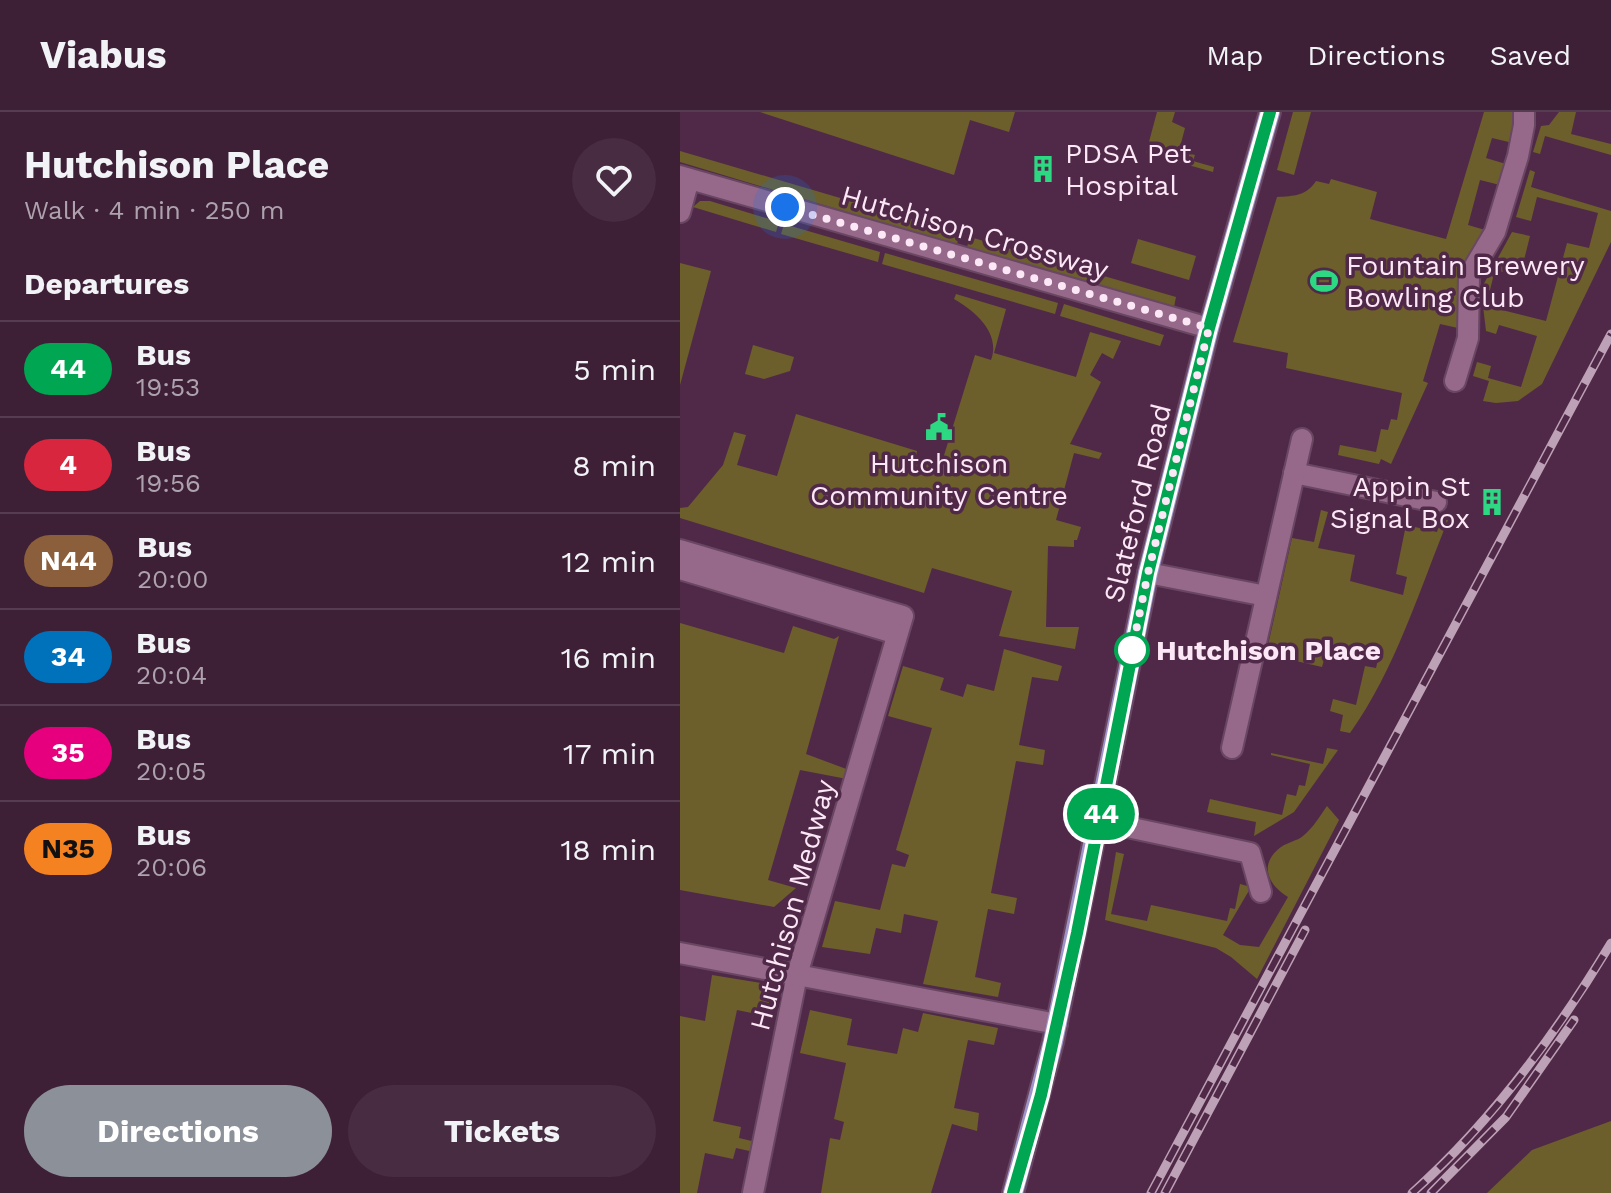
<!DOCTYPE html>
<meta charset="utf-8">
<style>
:root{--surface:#3d1f36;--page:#482c42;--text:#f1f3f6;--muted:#ada2ad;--line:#563d51;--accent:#8c9099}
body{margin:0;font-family:"Work Sans",sans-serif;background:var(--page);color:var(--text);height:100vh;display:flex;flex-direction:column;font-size:30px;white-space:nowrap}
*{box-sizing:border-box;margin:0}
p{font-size:26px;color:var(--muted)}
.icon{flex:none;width:44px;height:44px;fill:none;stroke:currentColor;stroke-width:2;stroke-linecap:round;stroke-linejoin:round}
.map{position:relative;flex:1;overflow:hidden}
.drawer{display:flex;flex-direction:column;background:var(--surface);width:680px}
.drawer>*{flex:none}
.badge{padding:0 16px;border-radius:26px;font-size:28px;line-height:52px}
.you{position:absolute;width:40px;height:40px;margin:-20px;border:6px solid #fff;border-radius:50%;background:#1a73e8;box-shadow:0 0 0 12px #1a73e833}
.map>.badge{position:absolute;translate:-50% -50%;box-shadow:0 0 0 4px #fff}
h2{padding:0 24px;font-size:30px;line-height:72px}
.round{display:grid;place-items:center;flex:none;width:84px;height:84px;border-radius:42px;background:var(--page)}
.overview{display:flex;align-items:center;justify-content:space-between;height:136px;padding:0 24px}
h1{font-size:38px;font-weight:700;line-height:60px}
.action{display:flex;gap:16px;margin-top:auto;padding:16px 24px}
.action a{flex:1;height:92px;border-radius:48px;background:var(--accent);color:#fff;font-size:32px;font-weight:700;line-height:92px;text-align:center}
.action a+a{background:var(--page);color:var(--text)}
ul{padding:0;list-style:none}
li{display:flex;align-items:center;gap:24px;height:96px;padding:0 24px;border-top:2px solid var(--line)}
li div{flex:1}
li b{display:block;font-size:30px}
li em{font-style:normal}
li .badge{min-width:88px;font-weight:700;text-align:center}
header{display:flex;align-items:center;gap:48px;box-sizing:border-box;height:112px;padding:0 40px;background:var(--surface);border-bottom:2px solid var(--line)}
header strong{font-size:38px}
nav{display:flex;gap:44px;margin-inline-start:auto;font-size:28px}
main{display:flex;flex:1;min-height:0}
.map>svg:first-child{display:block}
.green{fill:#6c5f2b}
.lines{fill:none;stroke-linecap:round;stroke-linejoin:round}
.street-casing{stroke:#694762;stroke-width:24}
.primary-casing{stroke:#694762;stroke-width:24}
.street{stroke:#96698b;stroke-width:20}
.primary{stroke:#9e94ca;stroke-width:20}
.rail-casing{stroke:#bda1b6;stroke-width:9}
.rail{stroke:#512948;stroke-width:6;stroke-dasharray:18;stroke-linecap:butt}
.line-casing{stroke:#fff;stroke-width:18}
.line{stroke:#00a651;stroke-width:12}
.walk{stroke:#fce7f6;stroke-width:8;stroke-dasharray:0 14.4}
.stop-dot{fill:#fff;stroke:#00a651;stroke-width:4}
.labels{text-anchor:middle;stroke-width:7;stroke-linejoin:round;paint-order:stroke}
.poi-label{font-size:28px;fill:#fce7f6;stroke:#512948;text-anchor:start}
.street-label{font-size:28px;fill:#fce7f6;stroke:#512948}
.stop-label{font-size:28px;font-weight:bold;fill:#fce7f6;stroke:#512948;text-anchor:start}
</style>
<header>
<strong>Viabus</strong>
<nav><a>Map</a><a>Directions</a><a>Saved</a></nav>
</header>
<main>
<section class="drawer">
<div class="overview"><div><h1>Hutchison Place</h1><p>Walk · 4 min · 250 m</p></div><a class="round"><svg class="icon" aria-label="heart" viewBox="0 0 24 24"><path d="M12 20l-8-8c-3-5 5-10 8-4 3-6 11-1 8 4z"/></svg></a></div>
<h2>Departures</h2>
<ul>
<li><span class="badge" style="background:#00a651;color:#fff">44</span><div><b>Bus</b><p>19:53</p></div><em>5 min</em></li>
<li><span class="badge" style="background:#d7263d;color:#fff">4</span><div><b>Bus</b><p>19:56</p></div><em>8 min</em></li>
<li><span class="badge" style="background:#8b5e3c;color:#fff">N44</span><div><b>Bus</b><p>20:00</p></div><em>12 min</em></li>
<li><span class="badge" style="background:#0072bc;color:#fff">34</span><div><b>Bus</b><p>20:04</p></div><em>16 min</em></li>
<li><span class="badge" style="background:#e6007e;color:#fff">35</span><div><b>Bus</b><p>20:05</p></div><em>17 min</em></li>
<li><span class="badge" style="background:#f58220;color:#111">N35</span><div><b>Bus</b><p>20:06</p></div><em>18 min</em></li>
</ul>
<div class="action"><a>Directions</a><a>Tickets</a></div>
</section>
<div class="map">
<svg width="931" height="1081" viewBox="0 0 931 1081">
<rect width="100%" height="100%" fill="#512948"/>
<!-- green -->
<g class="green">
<path d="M80,0H335L329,20L290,8L274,63Z"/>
<path d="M477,0H495L492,10L505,16L499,39L515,43L513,49L534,55L533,60L466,41Z"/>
<path d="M613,0H631L614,63L597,58Z"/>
<path d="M804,0H833V31L812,26L806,46L826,52L820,73L800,68L788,113L805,118L780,167L778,216L760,212L743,269L748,271L711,352L701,347L699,352L658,343L660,333L696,340L701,317L708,318L711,307L717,308L722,281L606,256L608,241L553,230L597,85C614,84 626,84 636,69L649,72L651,67L697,80L690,107L766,127Z"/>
<path d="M879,0H896L891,22L931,32V43L865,24L860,42L853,40L861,14L869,13Z"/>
<path d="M0,39L279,121L277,133L0,50Z"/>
<path d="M850,58L855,60L851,75L931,99V130L862,272L838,289L816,291L803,289L809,269L793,264L797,250L811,254L808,266L841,275L857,224L819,213L816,222L806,219L801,177L832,120L850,124L840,164L815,158L806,194L866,209L887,131L909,136L918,101L857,85L851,109L836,105Z"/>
<path d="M20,89H30L99,110L96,120L13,95Z"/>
<path d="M104,112L200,140L198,150L101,122Z"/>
<path d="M290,125L496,185L494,195L287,135Z"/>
<path d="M458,127L516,144L509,168L451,151Z"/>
<path d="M205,141L378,191L375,202L202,152Z"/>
<path d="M0,151L31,159L0,273Z"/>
<path d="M276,182L326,197L314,241L396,265L410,220L441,229L433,247L422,241L410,263L421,270L390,332L422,341L419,347L394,341L376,408L401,415L397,428H394V435L368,434L366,515H399L395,537L319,524L332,479L252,456L244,481L0,406V396L8,395L43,353L54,320L66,323L57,353L97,364L116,302L237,339L236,345L261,353L295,243L311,248C321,221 295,199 274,187Z"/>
<path d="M384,192L484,223L480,234L380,204Z"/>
<path d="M73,233L114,245L110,259L84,267L65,262Z"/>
<path d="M641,398L648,400L638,436L675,443L670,469L723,483L727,465L716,462L726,413L757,420L761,406L768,408C739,479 715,558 670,621L660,619L663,603L650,599L653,587L676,593L685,554L696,556L700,539L673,532L671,539L648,534L642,555L586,542L612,426L634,430Z"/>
<path d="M0,511L104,541L113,514L154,527L159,524L126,642L169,658L167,667L120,658L88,768L116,776L94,795L0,778Z"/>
<path d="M324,537L382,554L378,569L352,565L339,633L365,638L363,653L336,649L311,781L337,786L334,802L308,797L295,865L321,871L318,885L243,872L258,809L224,802L221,821L196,816L190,842L142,835L155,789L200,798L212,752L225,755L229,743L216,738L252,616L208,604L223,554L264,566L260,578L283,585L287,572L314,579Z"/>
<path d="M647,636L658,638L614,700L574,724L576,710L527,700L530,687L602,703L607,682L616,684L619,673L625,674L630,652L591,643V641L643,652Z"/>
<path d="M647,694L659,708L577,867L551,845L536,836L425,808L436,740L444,742L431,802L467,809L471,793L547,809L550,796L555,797L560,772L571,775L543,823L560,833L579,835L608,785C588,773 578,752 601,735C608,730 617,729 623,724C633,716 640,704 647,694Z"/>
<path d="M32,863L93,873L86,904L57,898L33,1009L61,1015L59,1026L76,1030L74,1040L56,1036L53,1047L25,1041L17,1081H0V904L25,909Z"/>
<path d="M130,898L172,907L167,933L217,942L223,916L238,920L243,901L318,916L314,933L288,928L274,996L299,1001L297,1019L272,1012L251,1081H141L150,1026L160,1028L164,1010L154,1007L166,951L120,941Z"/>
<path d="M931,1009V1081H807L852,1038Z"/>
</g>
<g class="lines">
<!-- street casing -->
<g class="street-casing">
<g id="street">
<path d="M0,64L529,216"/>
<path d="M0,100L9,67"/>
<path d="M775,269L788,226L789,164L815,120L838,44L844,13V0"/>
<path d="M614,361L756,390"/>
<path d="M0,438L223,504L117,863L73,1081"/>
<path d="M0,457L217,522"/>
<path d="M468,461L586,484"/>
<path d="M552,636L622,327"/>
<path d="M419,709L570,741L581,780"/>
<path d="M0,841L377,912"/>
</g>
</g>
<!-- primary casing -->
<g class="primary-casing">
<path id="primary" d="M333,1081L373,930L468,461L529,216L590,0"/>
</g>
<!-- street -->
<use href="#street" class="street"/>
<!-- primary -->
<use href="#primary" class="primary"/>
<!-- rail casing -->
<g class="rail-casing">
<g id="rail">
<path d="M471,1081L931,222"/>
<path d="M485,1081L625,818"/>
<path d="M732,1081C812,1010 876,922 931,831"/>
<path d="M751,1081L826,1005L894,908"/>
</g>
</g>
<!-- rail -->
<use href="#rail" class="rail"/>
</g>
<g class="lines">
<!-- line casing -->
<g class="line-casing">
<path id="line" d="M333,1081L361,983L397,821L468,461L529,216L590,0"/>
</g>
<!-- line -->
<use href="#line" class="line"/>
<!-- walk -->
<path class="walk" d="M105,95L529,216L468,461L451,543L452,538"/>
</g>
<!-- icons -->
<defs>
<g id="building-bare" transform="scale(2.16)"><path d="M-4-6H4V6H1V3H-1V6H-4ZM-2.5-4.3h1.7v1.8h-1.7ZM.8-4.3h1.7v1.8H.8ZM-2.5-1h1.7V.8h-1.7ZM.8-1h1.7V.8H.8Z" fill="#2dd883" stroke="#512948" stroke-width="2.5" paint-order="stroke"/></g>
<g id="stadium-bare" transform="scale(2.16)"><path d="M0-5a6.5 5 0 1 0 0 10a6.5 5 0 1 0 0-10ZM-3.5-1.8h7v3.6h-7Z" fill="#2dd883" stroke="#512948" stroke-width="2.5" paint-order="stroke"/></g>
<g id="civic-bare" transform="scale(2.16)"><path d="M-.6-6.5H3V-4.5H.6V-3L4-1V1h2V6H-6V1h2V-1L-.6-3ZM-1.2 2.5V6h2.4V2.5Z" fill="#2dd883" stroke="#512948" stroke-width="2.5" paint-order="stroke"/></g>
</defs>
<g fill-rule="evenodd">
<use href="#building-bare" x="363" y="57"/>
<use href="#stadium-bare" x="644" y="169"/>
<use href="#civic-bare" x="259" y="315"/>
<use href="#building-bare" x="812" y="390"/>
</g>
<!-- markers -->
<circle class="stop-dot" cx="452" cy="538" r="16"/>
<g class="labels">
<!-- poi labels -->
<g class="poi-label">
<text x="385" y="51">PDSA Pet<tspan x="385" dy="32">Hospital</tspan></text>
<text x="666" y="163">Fountain Brewery<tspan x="666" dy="32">Bowling Club</tspan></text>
<text x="259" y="361" text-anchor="middle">Hutchison<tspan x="259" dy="32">Community Centre</tspan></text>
<text x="790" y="384" text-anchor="end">Appin St<tspan x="790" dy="32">Signal Box</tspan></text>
</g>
<!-- street labels -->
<g class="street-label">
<text transform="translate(295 120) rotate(16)" y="10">Hutchison Crossway</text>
<text transform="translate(457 391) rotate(-76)" y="10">Slateford Road</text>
<text transform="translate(112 793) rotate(-75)" y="10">Hutchison Medway</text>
</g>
<!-- stop labels -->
<g class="stop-label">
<text x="476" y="548">Hutchison Place</text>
</g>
</g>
</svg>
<div class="you" style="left:105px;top:95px"></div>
<b class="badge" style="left:421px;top:702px;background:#00a651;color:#fff">44</b>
</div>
</main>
